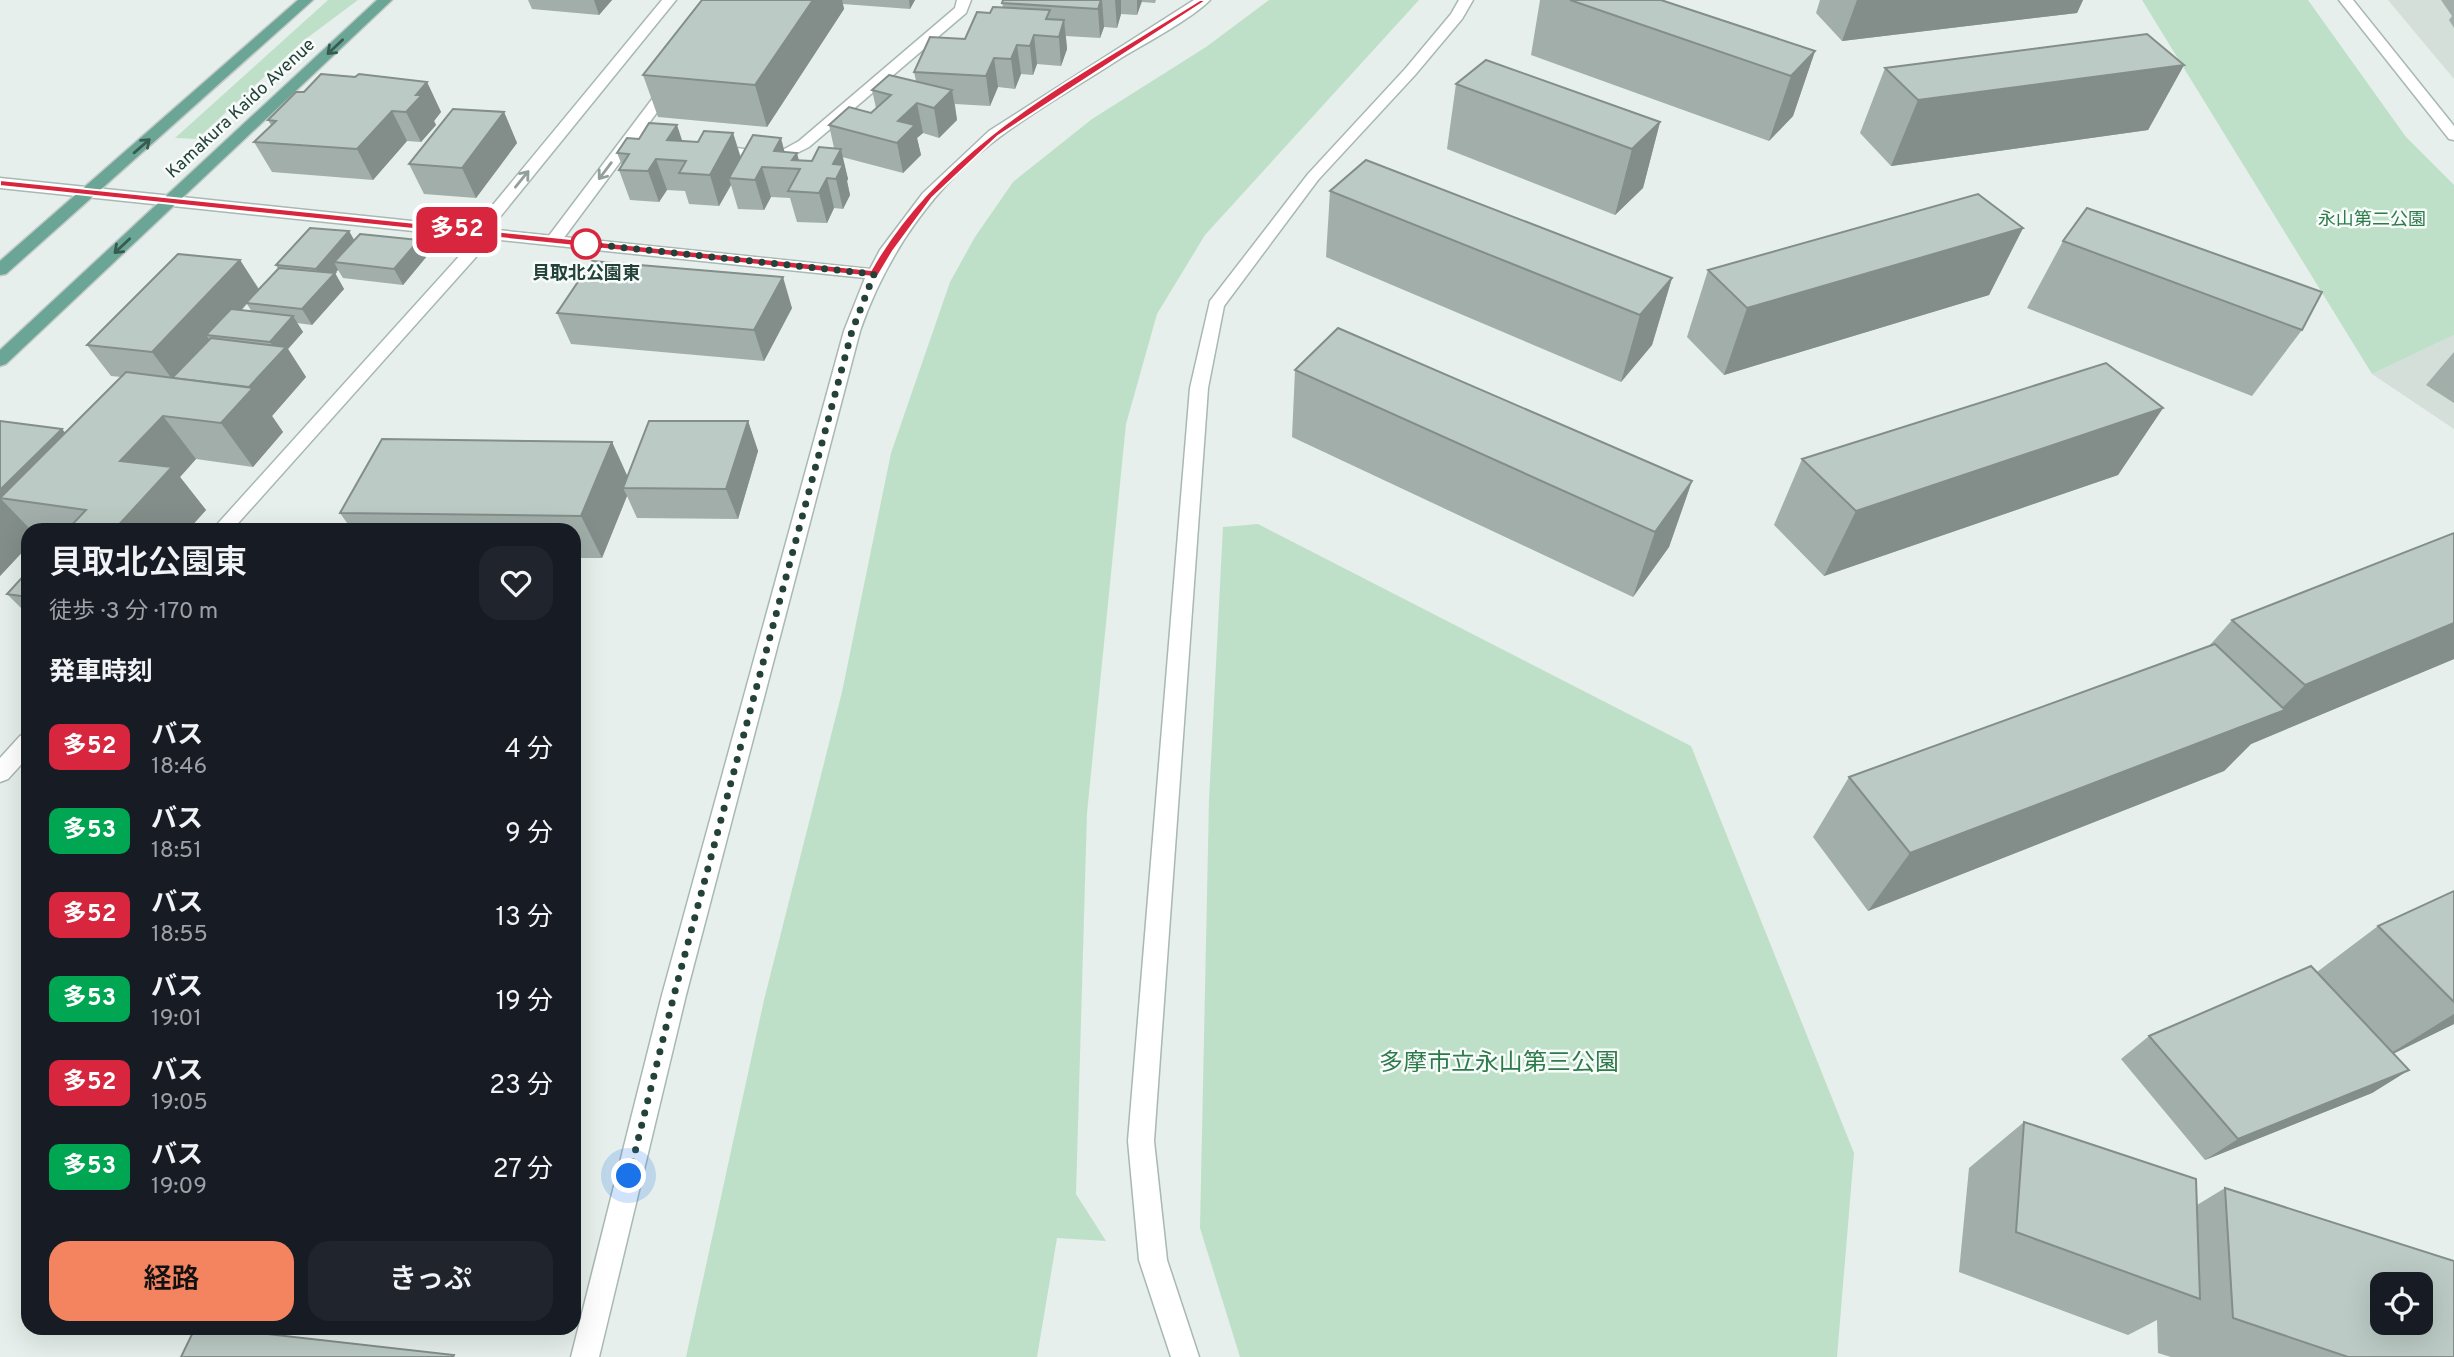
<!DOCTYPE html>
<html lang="ja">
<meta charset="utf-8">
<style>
:root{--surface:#171b24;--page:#20242c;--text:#f1f3f6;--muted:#9ea1a6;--accent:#f4845f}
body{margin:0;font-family:Overpass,"Noto Sans JP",sans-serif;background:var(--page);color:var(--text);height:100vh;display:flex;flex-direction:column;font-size:26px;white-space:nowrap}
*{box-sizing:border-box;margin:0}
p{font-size:23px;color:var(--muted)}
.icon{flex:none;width:38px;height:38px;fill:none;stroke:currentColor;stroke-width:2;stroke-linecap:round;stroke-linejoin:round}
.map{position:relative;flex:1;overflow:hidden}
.sheet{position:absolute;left:21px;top:523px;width:560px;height:812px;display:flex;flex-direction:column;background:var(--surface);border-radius:21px;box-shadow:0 7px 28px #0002}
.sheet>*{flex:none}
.badge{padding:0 14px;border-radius:10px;font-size:24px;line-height:46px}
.controls{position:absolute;left:2370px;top:1272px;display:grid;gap:14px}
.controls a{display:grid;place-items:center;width:63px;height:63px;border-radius:14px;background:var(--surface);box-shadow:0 7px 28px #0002;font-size:35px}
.you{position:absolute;width:35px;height:35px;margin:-18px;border:5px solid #fff;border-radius:50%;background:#1a73e8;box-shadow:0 0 0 10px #1a73e833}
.map>.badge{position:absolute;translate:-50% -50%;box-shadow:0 0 0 4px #fff}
h2{padding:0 28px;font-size:26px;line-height:63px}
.round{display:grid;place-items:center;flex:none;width:74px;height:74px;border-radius:21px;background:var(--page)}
.overview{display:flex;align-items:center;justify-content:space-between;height:119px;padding:0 28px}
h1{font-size:33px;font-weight:600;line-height:52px}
.primary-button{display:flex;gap:14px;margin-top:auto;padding:14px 28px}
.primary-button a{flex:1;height:80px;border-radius:21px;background:var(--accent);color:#111;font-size:28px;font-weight:600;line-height:80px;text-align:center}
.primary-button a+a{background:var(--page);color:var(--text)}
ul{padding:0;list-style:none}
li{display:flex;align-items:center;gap:21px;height:84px;padding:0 28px}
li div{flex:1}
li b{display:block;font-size:26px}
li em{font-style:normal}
li .badge{min-width:77px;font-weight:700;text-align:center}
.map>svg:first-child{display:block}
.built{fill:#d4dfda}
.green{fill:#bfe0c8}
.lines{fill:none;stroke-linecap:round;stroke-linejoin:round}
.minor-casing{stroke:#a8b8b2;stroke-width:3}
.tertiary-casing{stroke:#a8b8b2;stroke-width:3}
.primary-casing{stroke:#c2cac8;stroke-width:3}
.minor{fill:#fff;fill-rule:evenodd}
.tertiary{fill:#fff;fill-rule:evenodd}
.primary{fill:#6aa596;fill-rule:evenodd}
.wall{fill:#a1aea9;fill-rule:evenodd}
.shaded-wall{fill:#838d89}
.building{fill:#bbcac4;stroke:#838d89;stroke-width:2;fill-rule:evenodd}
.oneway{stroke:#365b51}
.oneway2{stroke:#92a09c}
.line{fill:#d7263d;stroke:#fff;stroke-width:2}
.walk{stroke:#24423a;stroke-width:7;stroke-dasharray:0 12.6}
.stop-dot{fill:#fff;stroke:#d7263d;stroke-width:3.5}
.labels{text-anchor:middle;stroke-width:5;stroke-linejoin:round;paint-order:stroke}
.far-street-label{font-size:18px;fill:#24423a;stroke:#f7fbf9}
.far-park-label{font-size:18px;fill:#2d7a4b;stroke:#f7fbf9}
.far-stop-label{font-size:18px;font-weight:bold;fill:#24423a;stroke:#f7fbf9}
.near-park-label{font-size:24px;fill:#2d7a4b;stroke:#f7fbf9}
</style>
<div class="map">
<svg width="2454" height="1357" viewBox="0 0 2454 1357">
<rect width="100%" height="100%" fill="#e6efeb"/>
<!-- built -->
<g class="built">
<path d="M2388,0H2454V79Z"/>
<path d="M2454,335V429L2372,374Z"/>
</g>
<!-- green -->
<g class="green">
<path d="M328,0H358L303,41L197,139L175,138Z"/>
<path d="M1269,0H1419L1205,235L1157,314L1126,424L1087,813L1076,1194L1106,1241L1057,1238L1037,1357H686L764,1000L842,692L891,453L950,282L975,237L1013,182L1092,119L1206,47Z"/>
<path d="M2142,0H2308L2406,137L2454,185V335L2372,374Z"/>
<path d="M1258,524L1691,746L1854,1153L1837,1357H1240L1200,1228L1209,800L1223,527Z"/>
</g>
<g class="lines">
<!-- minor casing -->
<g class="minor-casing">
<g id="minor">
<path d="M662,0H676L487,233L476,257L232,530H212L463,252L473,229Z"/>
<path d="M957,0H971L966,13L809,147L779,162L712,153L705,149L712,145L777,153L799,141L955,8Z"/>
<path d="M1459,0H1473L1462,19L1415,75L1318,180L1224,306L1208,388L1154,1141L1167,1260L1199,1357H1171L1139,1260L1128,1141L1190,388L1210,301L1308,174L1405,69L1451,14Z"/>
<path d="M670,81L677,85L641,134L672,139L674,142L672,145L635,142L560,243H548L546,240L548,237L665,82Z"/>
<path d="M28,733V757L8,779L0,782V758L20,736Z"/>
</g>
</g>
<!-- tertiary casing -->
<g class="tertiary-casing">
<g id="tertiary">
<path d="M1194,0H1210C1193,18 1144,44 1121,58C1081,84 1039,108 1001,136C935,184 886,255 860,331L686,995L599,1357H571L662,995L844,331L865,278L0,188V178L870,269L880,250L923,193L989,131Z"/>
<path d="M2339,0H2353L2454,126V140L2449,139Z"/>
</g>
</g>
<!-- primary casing -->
<g class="primary-casing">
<g id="primary">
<path d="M298,0H313L6,274L0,275V261Z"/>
<path d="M377,0H392L6,364L0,366V350Z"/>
</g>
</g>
<!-- minor -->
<use href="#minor" class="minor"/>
<!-- tertiary -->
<use href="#tertiary" class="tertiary"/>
<!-- primary -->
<use href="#primary" class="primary"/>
</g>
<!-- wall -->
<g class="wall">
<path d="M528,0H612L599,15L532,9Z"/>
<path d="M702,0H915L910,9L843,4L844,9L767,127L658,117L643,75Z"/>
<path d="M1003,0H1156L1155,3L1142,2L1137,15L1121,14L1117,28L1104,27L1100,38L1066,36L1067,49L1061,66L1037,64L1033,75L1021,74L1015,89L998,87L990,106L955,104L957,120L939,138L923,133L917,138L921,155L903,173L842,157L848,179L847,181L850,195L843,209L834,208L827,223L797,222L790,198L771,197L764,210L738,209L731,185L719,206L689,204L685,191L667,190L659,202L630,200L619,170L622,165L617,153L639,139L698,142L733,133L741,157L785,152L799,160L812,161L834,148L829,125L871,113L876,108L872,90L916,81L914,72L965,39L990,13L1003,7L1002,3Z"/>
<path d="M1540,0H1661L1815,51L1793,116L1769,141L1531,55Z"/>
<path d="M1820,0H2083L2077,13L1842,41L1816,13Z"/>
<path d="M2441,0H2454V28L2449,20L2452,16Z"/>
<path d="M2184,65L2148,130L1891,166L1860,133L1885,68Z"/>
<path d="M427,82L441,112L434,121L436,125L421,142L407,141L373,180L272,172L254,142L271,125L268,120L304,92Z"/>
<path d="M1456,84L1660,122L1643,188L1615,215L1447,149Z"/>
<path d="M504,112L517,143L476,198L424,194L409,164Z"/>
<path d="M1330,191L1672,278L1652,345L1621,382L1326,257Z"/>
<path d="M2023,228L1989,295L1724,375L1687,337L1708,270Z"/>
<path d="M349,231L354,240L427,256L403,285L343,278L338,270L335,273L344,289L312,325L297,323L303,332L288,349L306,377L272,416L283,432L253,467L196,459L180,477L206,510L188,530H28V546L0,576V421L62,429L65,433L121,377L111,376L87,345L240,260L259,289L278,269L276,265ZM247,304L252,312L241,311Z"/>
<path d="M2063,241L2302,330L2252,396L2027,308Z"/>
<path d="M792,308L764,361L571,344L557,313Z"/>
<path d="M2454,352V403L2426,385Z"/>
<path d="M1295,370L1692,481L1669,547L1633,597L1292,437Z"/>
<path d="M2163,408L2118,475L1824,576L1774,525L1802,459Z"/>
<path d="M748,421L758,451L738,519L637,518L627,496L602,558H574V530H352L340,513L612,442L628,477Z"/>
<path d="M2454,533V659L2251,744L2224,771L1868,911L1813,837L1849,777L2209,646L2232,620Z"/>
<path d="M28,571V615L7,594Z"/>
<path d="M2454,891V1024L2393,1054L2409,1070L2372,1093L2205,1160L2121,1059L2149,1036L2317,972L2378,926Z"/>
<path d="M2024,1122L2197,1205L2225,1188L2454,1357H2171L2158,1353L2157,1320L2128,1335L1959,1272L1969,1168Z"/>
</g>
<!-- shaded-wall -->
<g class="shaded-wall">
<path d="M594,0H612L599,15Z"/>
<path d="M813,0H842L844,9L767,127L755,85Z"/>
<path d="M909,0H915L910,9Z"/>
<path d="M1101,0H1102L1104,27L1100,38L1098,9Z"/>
<path d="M1115,0H1121V14L1117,28Z"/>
<path d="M1137,0H1142L1137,15Z"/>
<path d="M1857,0H2083L2077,13L1842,41Z"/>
<path d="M1064,20L1067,49L1061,66L1059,37Z"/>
<path d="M1034,35L1037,64L1033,75L1030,46Z"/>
<path d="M1017,45L1021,74L1015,89L1011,59Z"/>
<path d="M1815,51L1793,116L1769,141L1791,76Z"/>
<path d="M994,58L998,87L990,106L986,76Z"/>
<path d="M2184,65L2148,130L1891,166L1918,100Z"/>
<path d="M427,82L441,112L434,121L436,125L421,142L406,112L416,95Z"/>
<path d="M952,90L957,120L939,138L934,108Z"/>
<path d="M917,103L923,133L917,138L921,155L903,173L897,143L898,121Z"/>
<path d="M392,111L407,141L373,180L357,149Z"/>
<path d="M504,112L517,143L476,198L462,168Z"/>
<path d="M1660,122L1643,188L1615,215L1632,149Z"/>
<path d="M677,125L687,155L667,140Z"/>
<path d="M733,133L742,163L729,178L731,185L719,206L710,175Z"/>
<path d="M781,138L789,169L774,151Z"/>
<path d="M841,149L848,179L847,181L850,195L843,209L836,179L833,164Z"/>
<path d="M797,153L805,183L800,169L792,160Z"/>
<path d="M656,159L667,190L659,202L648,171Z"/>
<path d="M762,167L771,197L764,210L755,180Z"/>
<path d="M827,178L834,208L827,223L819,193Z"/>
<path d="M2023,228L1989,295L1724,375L1747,308Z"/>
<path d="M349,231L358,247L334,262L338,270L335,273L344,289L312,325L302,309L325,284L316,269Z"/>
<path d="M419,240L427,256L403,285L394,269Z"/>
<path d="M240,260L259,290L217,336L206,335L212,343L175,383L152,352Z"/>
<path d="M783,277L792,308L764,361L754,330Z"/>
<path d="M1672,278L1652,345L1621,382L1640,315Z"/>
<path d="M293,316L303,332L288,349L306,377L272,416L283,432L253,467L221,423L249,387L278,355L270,342Z"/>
<path d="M2163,408L2118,475L1824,576L1856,511Z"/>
<path d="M163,416L196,459L180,477L206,510L188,530H114L120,461Z"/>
<path d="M748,421L758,451L738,519L726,489Z"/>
<path d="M62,429L99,472L0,498L31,530H28V546L0,576V490Z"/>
<path d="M612,442L631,485L623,488L627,496L602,558L581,516Z"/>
<path d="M1692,481L1669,547L1633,597L1655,532Z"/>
<path d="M2454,623V659L2251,744L2224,771L1868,911L1910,853L2278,712L2305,685Z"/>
<path d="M2454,1014V1024L2380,1060Z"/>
<path d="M2409,1070L2372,1093L2205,1160L2238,1139Z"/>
</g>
<!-- building -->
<g class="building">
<path d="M702,0H813L755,85L643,75Z"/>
<path d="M1003,0H1101L1098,9L1002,3Z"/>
<path d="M1570,0H1661L1815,51L1791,76Z"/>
<path d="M993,7L1050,10L1046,19L1064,20L1059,37L1034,35L1030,46L1017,45L1011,59L994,58L986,76L914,72L930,37L965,39L977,12L990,13Z"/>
<path d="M2147,34L2184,65L1918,100L1885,68Z"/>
<path d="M1486,60L1660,122L1632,149L1456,84Z"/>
<path d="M321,74L355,77L359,74L427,82L416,95H422L406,112L392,111L357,149L254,142L276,121L268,120L296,92H304Z"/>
<path d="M889,75L952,90L934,108L917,103L898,121L915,125L897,143L829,125L849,107L871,113L891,95L872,90Z"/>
<path d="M453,109L504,112L462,168L409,164Z"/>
<path d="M649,123L677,125L667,140L698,142L704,131L733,133L710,175L679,173L686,161L656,159L648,171L619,170L629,154L617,153L627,138L639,139Z"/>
<path d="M753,135L781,138L774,151L797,153L792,160L812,161L819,147L841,149L833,164L843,165L836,179L827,178L819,193L788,191L800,169L762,167L755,180L729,178Z"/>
<path d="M1366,160L1672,278L1640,315L1330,191Z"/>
<path d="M1978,194L2023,228L1747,308L1708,270Z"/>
<path d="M2087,208L2322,292L2302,330L2063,241Z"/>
<path d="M310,228L349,231L316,269L276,265Z"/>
<path d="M360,234L419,240L394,269L334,262Z"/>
<path d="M178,254L240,260L152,352L87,345Z"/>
<path d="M592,261L783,277L754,330L557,313Z"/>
<path d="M279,268L335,273L302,309L246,303Z"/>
<path d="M231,309L293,316L270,342L206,335Z"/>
<path d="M1338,328L1692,481L1655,532L1295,370Z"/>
<path d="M211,338L286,347L249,387L172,378Z"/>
<path d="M2106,363L2163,408L1856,511L1802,459Z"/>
<path d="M126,372L253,388L221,423L163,416L120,461L172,467L114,530H67L86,510L0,498Z"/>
<path d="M0,421L62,429L0,490Z"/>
<path d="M649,421H748L726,489L623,488Z"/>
<path d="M382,439L612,442L581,516L340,513Z"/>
<path d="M2454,533V623L2305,685L2232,620Z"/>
<path d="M28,571V597L7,594Z"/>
<path d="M2215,644L2285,710L1910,853L1849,777Z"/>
<path d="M2454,891V1002L2378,926Z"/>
<path d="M2311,966L2409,1070L2238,1139L2149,1036Z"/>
<path d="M2024,1122L2196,1179L2200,1299L2016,1232Z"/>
<path d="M2225,1188L2454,1261V1357H2348L2233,1318ZM2382,1284H2420V1323H2382Z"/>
<path d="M195,1328H215L454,1355L453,1357H181Z"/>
</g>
<!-- one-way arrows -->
<defs><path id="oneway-shaft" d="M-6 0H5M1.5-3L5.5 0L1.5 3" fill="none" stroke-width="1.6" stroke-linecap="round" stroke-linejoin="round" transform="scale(1.75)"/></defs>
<g class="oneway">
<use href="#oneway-shaft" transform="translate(335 47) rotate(137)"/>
<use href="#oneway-shaft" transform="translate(142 146) rotate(-41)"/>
<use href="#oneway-shaft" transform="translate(122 246) rotate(137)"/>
</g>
<g class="oneway2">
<use href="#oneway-shaft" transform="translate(605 171) rotate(127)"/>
<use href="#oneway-shaft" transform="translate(522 179) rotate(-51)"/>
</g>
<!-- line -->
<path class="line" d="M1200,0H1207L998,136L932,198L893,251L878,276L874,277L0,186V180L871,270C943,142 1081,75 1200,0Z"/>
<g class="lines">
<!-- walk -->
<path class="walk" d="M586,244L580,243L874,274L852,331L674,995L629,1176"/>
</g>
<!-- markers -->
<circle class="stop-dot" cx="586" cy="244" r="14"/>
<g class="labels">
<!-- far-street labels -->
<g class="far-street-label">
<text transform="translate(240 108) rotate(-43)" y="6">Kamakura Kaido Avenue</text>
</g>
<!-- far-park labels -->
<g class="far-park-label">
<text x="2372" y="225">永山第二公園</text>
</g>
<!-- far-stop labels -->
<g class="far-stop-label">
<text x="586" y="279">貝取北公園東</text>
</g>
<!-- near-park labels -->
<g class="near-park-label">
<text x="1499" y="1070">多摩市立永山第三公園</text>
</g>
</g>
</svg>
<div class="controls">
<a><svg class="icon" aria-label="locate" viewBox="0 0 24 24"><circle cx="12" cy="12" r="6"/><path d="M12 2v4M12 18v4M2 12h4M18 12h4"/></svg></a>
</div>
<div class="you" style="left:629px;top:1176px"></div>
<b class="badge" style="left:457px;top:230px;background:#d7263d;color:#fff">多52</b>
<section class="sheet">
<div class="overview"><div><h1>貝取北公園東</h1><p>徒歩 · 3 分 · 170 m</p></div><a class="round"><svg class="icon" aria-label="heart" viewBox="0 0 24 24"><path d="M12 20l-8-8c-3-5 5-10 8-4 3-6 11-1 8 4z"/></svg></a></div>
<h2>発車時刻</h2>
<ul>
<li><span class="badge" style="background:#d7263d;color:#fff">多52</span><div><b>バス</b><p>18:46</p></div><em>4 分</em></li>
<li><span class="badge" style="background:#00a651;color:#fff">多53</span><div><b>バス</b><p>18:51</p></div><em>9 分</em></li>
<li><span class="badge" style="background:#d7263d;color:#fff">多52</span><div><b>バス</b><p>18:55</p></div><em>13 分</em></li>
<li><span class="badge" style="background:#00a651;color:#fff">多53</span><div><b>バス</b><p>19:01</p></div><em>19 分</em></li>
<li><span class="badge" style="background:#d7263d;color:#fff">多52</span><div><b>バス</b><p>19:05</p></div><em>23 分</em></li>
<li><span class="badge" style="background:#00a651;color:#fff">多53</span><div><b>バス</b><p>19:09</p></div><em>27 分</em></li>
</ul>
<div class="primary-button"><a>経路</a><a>きっぷ</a></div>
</section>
</div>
